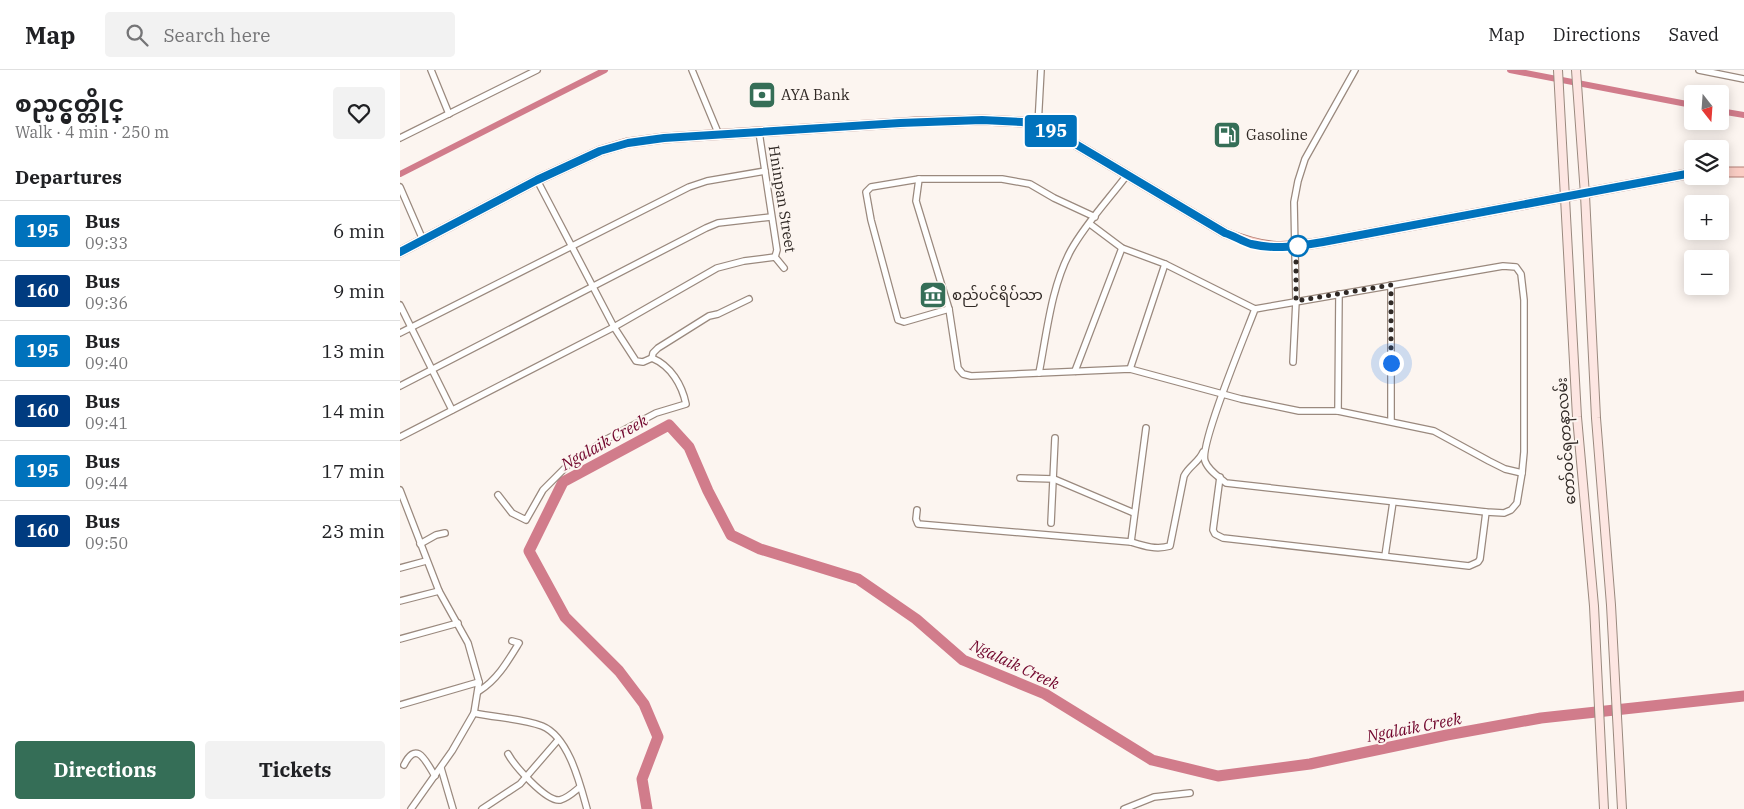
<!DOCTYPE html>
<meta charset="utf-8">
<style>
:root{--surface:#fff;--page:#f2f2f2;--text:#202124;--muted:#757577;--line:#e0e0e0;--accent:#356e57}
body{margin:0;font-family:"IBM Plex Serif","Noto Sans Myanmar",serif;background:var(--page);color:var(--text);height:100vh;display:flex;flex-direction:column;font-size:19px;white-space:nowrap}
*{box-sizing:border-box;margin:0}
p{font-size:16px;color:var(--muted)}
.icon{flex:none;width:28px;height:28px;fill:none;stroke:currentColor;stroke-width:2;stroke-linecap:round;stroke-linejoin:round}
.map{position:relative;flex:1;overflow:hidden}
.side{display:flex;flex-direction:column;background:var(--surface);width:400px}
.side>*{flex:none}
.badge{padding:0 10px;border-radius:4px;font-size:18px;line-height:32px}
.needle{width:32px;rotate:163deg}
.fabs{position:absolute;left:1284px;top:15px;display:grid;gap:10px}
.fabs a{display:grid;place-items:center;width:45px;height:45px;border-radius:5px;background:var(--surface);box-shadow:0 2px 12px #0003;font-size:25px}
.you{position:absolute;width:25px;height:25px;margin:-12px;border:4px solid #fff;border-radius:50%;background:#1a73e8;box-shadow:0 0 0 8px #1a73e833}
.map>.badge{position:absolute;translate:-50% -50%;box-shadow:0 0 0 2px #fff}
h2{padding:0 15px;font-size:19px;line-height:45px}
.round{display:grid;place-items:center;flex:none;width:52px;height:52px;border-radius:5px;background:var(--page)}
.summary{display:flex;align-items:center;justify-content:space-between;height:85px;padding:0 15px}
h1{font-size:24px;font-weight:700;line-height:38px}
.button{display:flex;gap:10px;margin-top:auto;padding:10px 15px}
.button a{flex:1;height:58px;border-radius:5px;background:var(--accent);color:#fff;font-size:20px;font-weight:700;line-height:58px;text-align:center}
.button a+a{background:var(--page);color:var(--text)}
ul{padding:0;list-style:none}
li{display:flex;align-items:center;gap:15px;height:60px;padding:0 15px;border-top:1px solid var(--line)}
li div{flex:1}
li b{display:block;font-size:19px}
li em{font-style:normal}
li .badge{min-width:55px;font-weight:700;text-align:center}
header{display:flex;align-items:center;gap:30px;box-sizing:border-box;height:70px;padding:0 25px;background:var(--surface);border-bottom:1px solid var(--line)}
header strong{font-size:24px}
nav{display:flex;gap:28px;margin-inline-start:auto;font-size:18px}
.search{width:350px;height:45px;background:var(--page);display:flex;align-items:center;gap:12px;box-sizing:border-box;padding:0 18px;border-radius:5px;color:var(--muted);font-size:19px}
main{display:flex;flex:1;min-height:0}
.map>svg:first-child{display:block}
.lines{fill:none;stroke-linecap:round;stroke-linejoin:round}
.canal{stroke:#d17c8b;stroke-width:6}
.river{stroke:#d17c8b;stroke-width:11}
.minor-casing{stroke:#9a897e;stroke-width:8}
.secondary-casing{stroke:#9a897e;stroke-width:10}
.primary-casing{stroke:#b37f74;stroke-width:11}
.minor{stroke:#fff;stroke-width:5.5}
.secondary{stroke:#fde6e2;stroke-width:8}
.primary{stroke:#fbcec5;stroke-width:9}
.line-casing{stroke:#fff;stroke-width:11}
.line{stroke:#0072bc;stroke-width:8}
.walk{stroke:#302925;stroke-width:5;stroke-dasharray:0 9}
.stop-dot{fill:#fff;stroke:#0072bc;stroke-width:2.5}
.labels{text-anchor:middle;stroke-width:4;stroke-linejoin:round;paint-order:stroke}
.poi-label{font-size:15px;fill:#302925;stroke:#fcf5f0;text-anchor:start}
.street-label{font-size:15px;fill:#302925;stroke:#fcf5f0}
.water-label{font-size:16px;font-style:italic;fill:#71052c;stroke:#fcf5f0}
</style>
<header>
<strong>Map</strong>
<div class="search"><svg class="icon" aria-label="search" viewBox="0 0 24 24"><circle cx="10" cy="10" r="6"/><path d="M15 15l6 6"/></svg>Search here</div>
<nav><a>Map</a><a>Directions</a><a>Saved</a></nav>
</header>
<main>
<section class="side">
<div class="summary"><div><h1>စည္ပင္မွတ္တိုင္</h1><p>Walk · 4 min · 250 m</p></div><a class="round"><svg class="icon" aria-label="heart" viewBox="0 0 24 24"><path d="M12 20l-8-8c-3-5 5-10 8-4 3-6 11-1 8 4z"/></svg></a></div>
<h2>Departures</h2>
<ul>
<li><span class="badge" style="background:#0072bc;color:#fff">195</span><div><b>Bus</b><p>09:33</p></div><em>6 min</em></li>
<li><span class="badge" style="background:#003b80;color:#fff">160</span><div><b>Bus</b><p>09:36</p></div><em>9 min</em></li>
<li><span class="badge" style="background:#0072bc;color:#fff">195</span><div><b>Bus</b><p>09:40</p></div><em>13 min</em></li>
<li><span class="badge" style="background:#003b80;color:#fff">160</span><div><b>Bus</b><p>09:41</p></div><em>14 min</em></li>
<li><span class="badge" style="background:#0072bc;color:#fff">195</span><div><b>Bus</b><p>09:44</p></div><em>17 min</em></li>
<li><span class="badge" style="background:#003b80;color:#fff">160</span><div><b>Bus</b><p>09:50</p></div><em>23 min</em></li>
</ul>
<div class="button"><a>Directions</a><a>Tickets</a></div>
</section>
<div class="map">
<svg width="1344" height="739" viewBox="0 0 1344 739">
<rect width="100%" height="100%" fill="#fcf5f0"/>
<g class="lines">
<!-- canal -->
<g class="canal">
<path d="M1110,0L1292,35"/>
<path d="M1320,41L1344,45"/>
<path d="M0,104L205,0"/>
</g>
<!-- river -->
<path class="river" d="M247,739L242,709L258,667L244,634L219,601L165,547L129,481L163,412L269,355L289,377L308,421L331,465L360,479L458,509L516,549L563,590L645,624L752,690L818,706L910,694L1047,665L1141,648L1344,626"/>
<!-- minor casing -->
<g class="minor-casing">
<g id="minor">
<path d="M31,0L49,44"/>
<path d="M292,0L319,65"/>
<path d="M1299,0L1344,9"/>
<path d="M638,55L641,0"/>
<path d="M359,62L377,180L375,187L384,198"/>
<path d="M0,68L137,0"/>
<path d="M519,109L516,131L549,239L558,298L563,304L571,306L730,299L841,329L899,341H938L1034,361L1089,391L1105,399L1122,403"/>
<path d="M0,117L23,170"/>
<path d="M690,154L722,178L765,194L855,239L1103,196L1116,197L1121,204L1124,230V382L1122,403L1117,433L1111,440L1104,443L1086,442L826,413C819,407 808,400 805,391C799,375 846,263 855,239"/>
<path d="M991,215V351"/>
<path d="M0,235L52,340"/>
<path d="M549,239L504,252L498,250L471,150L466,122L471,117L519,109H602L630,114L654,128L695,147"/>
<path d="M0,263L289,117L307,111L365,101"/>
<path d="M252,288L253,283L258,278L309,246L318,244L349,229"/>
<path d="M893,292L896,231L894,132L898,111L905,89L955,0"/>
<path d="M730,299L765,194"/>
<path d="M675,301L722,178"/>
<path d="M639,303C647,262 651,217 671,180C686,153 709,129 727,105"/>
<path d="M0,316L306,158L318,153L371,147"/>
<path d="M938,341L939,224"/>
<path d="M0,367L214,257L317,198L344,191L375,187"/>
<path d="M820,407L813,460L815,464L823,468L1069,496L1078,492L1080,489L1086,442"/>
<path d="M620,408L654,409L734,443"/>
<path d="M0,420L39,521L68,573L79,612L74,643L52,681L11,739"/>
<path d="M98,425L112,443L126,450L143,420L169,394L207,369L256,343L286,334C282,315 271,296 252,288L243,292L236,291L214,257L137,110"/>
<path d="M517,440L516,449L518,454L731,472C744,476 756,480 770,476L784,406C789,396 799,392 803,382"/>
<path d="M651,453L655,368"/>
<path d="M731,472L746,358"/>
<path d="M20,474L36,465L45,463"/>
<path d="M985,486L993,432"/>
<path d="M0,498L26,491"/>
<path d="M0,531L39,521"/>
<path d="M0,569L58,553"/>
<path d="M79,621C97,610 108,591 119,573L112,571"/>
<path d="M0,635L79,612"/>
<path d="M74,643C96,648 121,648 142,656C169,667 180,714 187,739"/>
<path d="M108,684C114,695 146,732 160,730C168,728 175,721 180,717"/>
<path d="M4,695C17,669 26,692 35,706"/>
<path d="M41,698L53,739"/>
<path d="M82,739L120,714L158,670"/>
<path d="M724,739L754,727L790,723"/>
</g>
</g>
<!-- secondary casing -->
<g class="secondary-casing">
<g id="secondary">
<path d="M1158,0L1177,347L1194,536L1204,739"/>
<path d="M1176,0L1185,125L1196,348L1211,535L1222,739"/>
</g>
</g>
<!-- primary casing -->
<g class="primary-casing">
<g id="primary">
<path d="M1320,102H1344"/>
<path d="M0,182L137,110L200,81L227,73L264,68L515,52L582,50L622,52L638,55L667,69L825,163C865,179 881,179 923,172L1292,103"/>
</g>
</g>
<!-- minor -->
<use href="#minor" class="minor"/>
<!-- secondary -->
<use href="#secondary" class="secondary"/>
<!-- primary -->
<use href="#primary" class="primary"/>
</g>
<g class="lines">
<!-- line casing -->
<g class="line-casing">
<path id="line" d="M0,182L137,110L200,81L228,73L264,68L500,53L582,50L622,52L638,55L667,69L825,163C834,166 842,171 851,174C875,180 900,176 923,172L1292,103"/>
</g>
<!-- line -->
<use href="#line" class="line"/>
<!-- walk -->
<path class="walk" d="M898,176H896V231L991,215V293"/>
</g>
<!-- icons -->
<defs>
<g id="bank-square" transform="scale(1.4375)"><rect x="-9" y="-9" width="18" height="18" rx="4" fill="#356e57" stroke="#fcf5f0"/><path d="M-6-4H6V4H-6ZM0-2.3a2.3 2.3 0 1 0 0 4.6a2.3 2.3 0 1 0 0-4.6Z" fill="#fff"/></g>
<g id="fuel-square" transform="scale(1.4375)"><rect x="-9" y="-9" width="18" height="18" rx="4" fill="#356e57" stroke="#fcf5f0"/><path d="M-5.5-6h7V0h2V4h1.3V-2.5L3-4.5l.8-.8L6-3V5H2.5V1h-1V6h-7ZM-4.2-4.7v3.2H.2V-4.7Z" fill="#fff"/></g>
<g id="museum-square" transform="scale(1.4375)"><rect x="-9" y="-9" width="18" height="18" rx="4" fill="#356e57" stroke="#fcf5f0"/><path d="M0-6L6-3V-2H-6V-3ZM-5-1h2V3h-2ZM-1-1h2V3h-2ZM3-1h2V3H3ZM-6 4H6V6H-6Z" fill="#fff"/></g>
</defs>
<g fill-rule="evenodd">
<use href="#bank-square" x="362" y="25"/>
<use href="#fuel-square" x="827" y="65"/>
<use href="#museum-square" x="533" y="225"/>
</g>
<!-- markers -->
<circle class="stop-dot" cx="898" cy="176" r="10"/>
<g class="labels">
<!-- poi labels -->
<g class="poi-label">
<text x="381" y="30">AYA Bank</text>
<text x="846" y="70">Gasoline</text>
<text x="552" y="230">စည်ပင်ရိပ်သာ</text>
</g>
<!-- street labels -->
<g class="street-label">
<text transform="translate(382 129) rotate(81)" y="5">Hninpan Street</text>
<text transform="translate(1166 371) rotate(-94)" y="5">တော်ဝင်ရတနာလမ်း</text>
</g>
<!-- water labels -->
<g class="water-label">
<text transform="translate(204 372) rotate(-29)" y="6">Ngalaik Creek</text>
<text transform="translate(615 594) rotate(25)" y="6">Ngalaik Creek</text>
<text transform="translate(1014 657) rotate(-11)" y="6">Ngalaik Creek</text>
</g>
</g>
</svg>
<div class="fabs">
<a><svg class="needle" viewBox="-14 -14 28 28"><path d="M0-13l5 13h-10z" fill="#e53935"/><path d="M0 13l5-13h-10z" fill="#757577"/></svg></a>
<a><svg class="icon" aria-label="layers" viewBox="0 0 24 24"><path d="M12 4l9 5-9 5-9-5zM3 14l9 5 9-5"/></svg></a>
<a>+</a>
<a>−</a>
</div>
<div class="you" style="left:991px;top:293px"></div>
<b class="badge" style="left:651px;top:61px;background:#0072bc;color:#fff">195</b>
</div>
</main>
